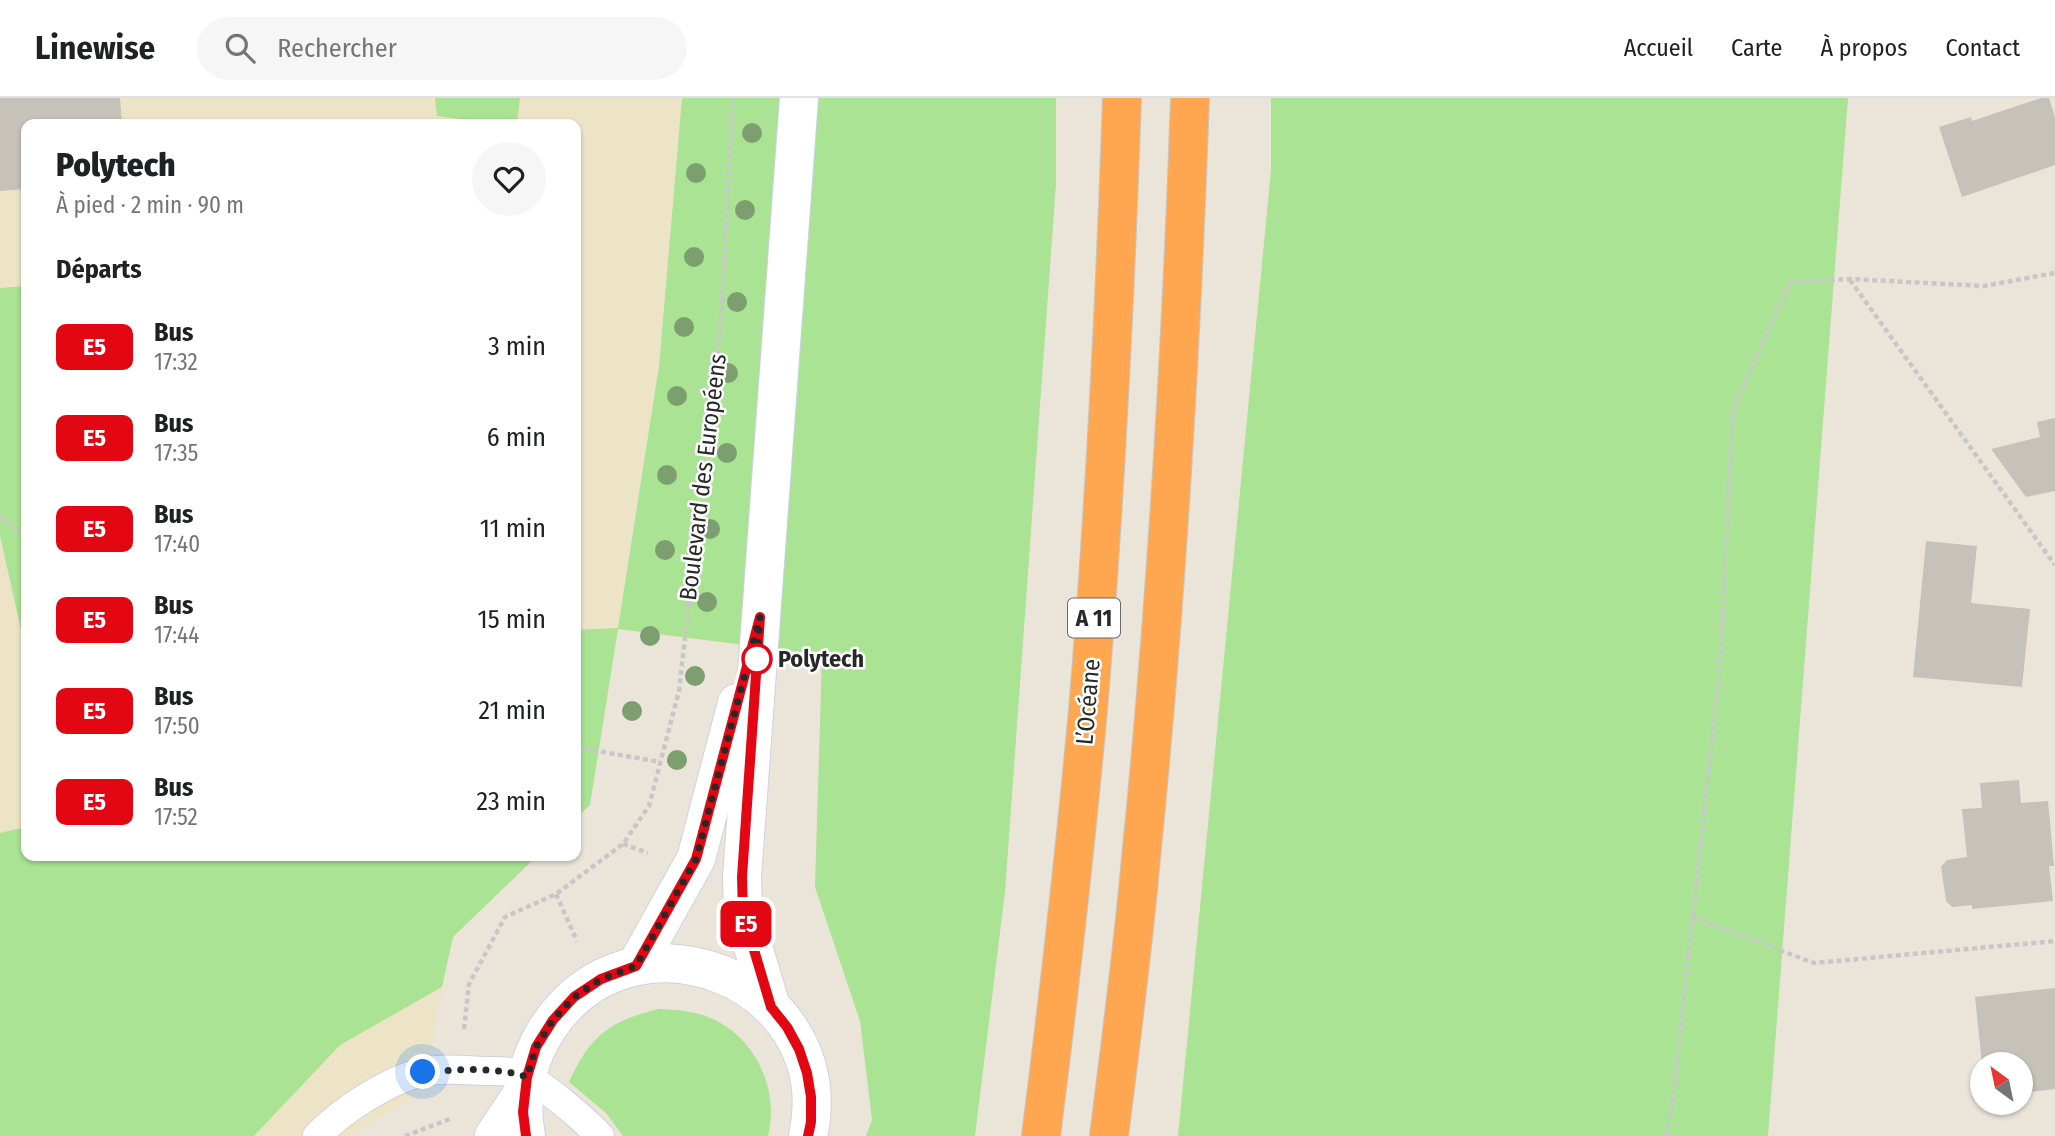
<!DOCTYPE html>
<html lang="fr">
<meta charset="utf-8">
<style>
:root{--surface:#fff;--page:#f6f6f6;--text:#202124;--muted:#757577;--line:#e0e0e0}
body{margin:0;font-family:"Fira Sans Condensed",sans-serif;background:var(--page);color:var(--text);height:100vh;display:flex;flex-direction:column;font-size:26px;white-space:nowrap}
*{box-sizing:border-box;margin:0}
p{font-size:23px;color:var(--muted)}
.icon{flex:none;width:38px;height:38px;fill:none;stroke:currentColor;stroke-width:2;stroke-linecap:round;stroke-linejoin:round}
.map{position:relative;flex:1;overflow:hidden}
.sheet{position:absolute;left:21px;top:21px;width:560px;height:742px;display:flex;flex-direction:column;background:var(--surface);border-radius:14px;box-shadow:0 2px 5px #0004}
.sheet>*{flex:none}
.badge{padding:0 14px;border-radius:10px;font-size:24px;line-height:46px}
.needle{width:46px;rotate:327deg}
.tools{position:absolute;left:1970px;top:954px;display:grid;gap:14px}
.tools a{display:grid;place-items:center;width:63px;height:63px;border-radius:50%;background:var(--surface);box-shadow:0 2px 5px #0004;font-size:35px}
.you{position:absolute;width:35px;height:35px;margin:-18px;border:5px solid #fff;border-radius:50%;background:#1a73e8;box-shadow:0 0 0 10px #1a73e833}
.map>.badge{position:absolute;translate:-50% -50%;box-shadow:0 0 0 4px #fff}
h2{padding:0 35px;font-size:26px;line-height:63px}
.round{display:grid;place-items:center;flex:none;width:74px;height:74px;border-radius:37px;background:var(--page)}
.overview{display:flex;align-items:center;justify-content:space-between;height:119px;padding:0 35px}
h1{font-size:33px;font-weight:800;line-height:52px}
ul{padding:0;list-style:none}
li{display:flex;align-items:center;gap:21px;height:91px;padding:0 35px}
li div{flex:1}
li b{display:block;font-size:26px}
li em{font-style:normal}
li .badge{min-width:77px;font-weight:700;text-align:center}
header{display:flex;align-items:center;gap:42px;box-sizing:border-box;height:98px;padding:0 35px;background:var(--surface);border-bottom:2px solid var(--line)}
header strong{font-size:33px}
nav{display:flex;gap:38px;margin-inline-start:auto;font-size:24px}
.search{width:490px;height:63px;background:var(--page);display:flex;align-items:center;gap:18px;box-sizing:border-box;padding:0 24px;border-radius:38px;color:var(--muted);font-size:26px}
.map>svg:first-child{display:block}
.education{fill:#ede4c8}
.green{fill:#aae394}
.building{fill:#c6c1b9}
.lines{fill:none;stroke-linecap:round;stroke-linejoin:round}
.lane-casing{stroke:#cfd1e2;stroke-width:30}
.street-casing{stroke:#cfd1e2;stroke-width:40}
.secondary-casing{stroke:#cfd1e2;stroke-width:40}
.highway-casing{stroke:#c7c7c7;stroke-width:40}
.path{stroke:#c7c7c7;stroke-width:4.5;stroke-dasharray:5 3.5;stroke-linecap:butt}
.lane{stroke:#fff;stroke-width:28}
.street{stroke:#fff;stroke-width:38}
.secondary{stroke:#fff;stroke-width:38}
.highway{stroke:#ffa750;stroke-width:38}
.tree{fill:#7d9f6f}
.line-casing{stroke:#fff;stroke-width:16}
.line{stroke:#e30613;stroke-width:10}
.walk{stroke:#282828;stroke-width:7;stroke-dasharray:0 12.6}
.stop-dot{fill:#fff;stroke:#e30613;stroke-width:3.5}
.labels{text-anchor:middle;stroke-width:5;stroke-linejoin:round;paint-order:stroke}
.shield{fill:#fff;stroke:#686868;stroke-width:2}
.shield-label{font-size:23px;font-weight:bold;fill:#282828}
.street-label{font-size:24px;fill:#282828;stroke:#fff}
.stop-label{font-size:24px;font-weight:bold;fill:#282828;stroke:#fff;text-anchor:start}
</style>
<header>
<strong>Linewise</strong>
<div class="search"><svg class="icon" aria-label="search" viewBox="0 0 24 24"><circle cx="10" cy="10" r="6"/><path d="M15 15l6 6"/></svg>Rechercher</div>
<nav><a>Accueil</a><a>Carte</a><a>À propos</a><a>Contact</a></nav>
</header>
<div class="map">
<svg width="2055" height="1038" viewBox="0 0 2055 1038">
<rect width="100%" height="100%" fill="#ebe5d9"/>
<!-- education -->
<path class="education" d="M0,0H682L659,268L590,707L576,720V26H26V758H537L453,839L422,993L349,1038H0Z"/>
<!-- green -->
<g class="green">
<path d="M435,0H520L517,26H500L437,18Z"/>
<path d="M682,0H1056V86L1005,794L975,1038H866L872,1022L860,923L815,789L822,557L618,531L590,707L576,720V532L618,530L659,268Z"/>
<path d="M1271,0H1848L1768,1038H1178L1271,72Z"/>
<path d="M26,188V554L0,438V190Z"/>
<path d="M26,729V758H537L453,839L442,889L340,947L254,1038H0V735Z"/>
<path d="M659,911C679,912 698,913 717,923C758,944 779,994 768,1038H623L606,1015L569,984C590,938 609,923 659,911Z"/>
</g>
<!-- building -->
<g class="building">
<path d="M0,0H120L122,26H26V91L0,93Z"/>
<path d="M2041,0H2049L2055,19V67L1962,99L1939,29L1971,19L1972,23Z"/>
<path d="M2055,320V393L2026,399L1991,351L2040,339L2037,324Z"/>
<path d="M1926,443L1977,448L1971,505L2030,511L2022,589L1913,579Z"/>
<path d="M2019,682L2021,705L2048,703L2054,768H2049L2053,803L1972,811V807L1952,809L1946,803L1941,769L1947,762L1967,759L1962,711L1982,710L1980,685Z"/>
<path d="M2055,890V991L2021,995V966H1982L1975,899Z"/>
</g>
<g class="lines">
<!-- lane casing -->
<g class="lane-casing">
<path id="lane" d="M317,1038C342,1012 387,983 422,974C441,970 463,972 482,973C496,973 511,972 524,978C543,986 585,1022 600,1038"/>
</g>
<!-- street casing -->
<g class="street-casing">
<path id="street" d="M494,1038L524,993"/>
</g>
<!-- secondary casing -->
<g class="secondary-casing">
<g id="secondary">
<path d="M636,868L696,761L737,605"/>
<path d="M771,909L743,815L742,779L799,0"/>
<path d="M526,1038C519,1003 526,966 544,936C628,796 842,882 808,1038"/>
</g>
</g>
<!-- highway casing -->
<g class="highway-casing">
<g id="highway">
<path d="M1041,1038C1059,896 1075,754 1088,612C1105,409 1115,204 1122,0"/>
<path d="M1109,1038C1120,949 1132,860 1140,770C1166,514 1181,257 1190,0"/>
</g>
</g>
<!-- path -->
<g class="path">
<path d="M1850,182L2055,467"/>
<path d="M0,419L26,438"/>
<path d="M576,651L580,650L660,664"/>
<path d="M623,746L648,755"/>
<path d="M556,796L577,843"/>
<path d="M1692,819L1814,865L2055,843"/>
<path d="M464,931L469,886L505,819L556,796L623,746L649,708L679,593L721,222L733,0"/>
<path d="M405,1038L450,1021"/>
<path d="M1666,1038L1673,1001L1720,567L1733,311L1790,184L1850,181L1984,188L2055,175"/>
</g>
<!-- lane -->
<use href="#lane" class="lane"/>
<!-- street -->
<use href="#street" class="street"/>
<!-- secondary -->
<use href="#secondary" class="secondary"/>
<!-- highway -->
<use href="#highway" class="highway"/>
</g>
<!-- trees -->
<g class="tree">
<circle cx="752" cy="35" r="10"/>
<circle cx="696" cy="75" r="10"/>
<circle cx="745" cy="112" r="10"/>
<circle cx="694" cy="159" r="10"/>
<circle cx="737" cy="204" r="10"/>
<circle cx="684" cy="229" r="10"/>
<circle cx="728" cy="275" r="10"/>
<circle cx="677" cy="298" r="10"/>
<circle cx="727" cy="355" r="10"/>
<circle cx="667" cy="377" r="10"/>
<circle cx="710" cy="431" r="10"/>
<circle cx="665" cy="452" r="10"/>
<circle cx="707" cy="504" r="10"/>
<circle cx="650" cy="538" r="10"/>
<circle cx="695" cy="578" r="10"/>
<circle cx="632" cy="613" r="10"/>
<circle cx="677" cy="662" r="10"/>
</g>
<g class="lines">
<!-- line casing -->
<g class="line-casing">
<path id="line" d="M526,1038L523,1014L527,979L536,949L553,922L574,899L601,881L636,868L696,761L760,519L742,779L743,815L771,909L787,929L799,951L807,975L811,999V1024L808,1038"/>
</g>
<!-- line -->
<use href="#line" class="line"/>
<!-- walk -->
<path class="walk" d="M423,974C456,972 495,968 527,979L536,949L553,922L574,899L601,881L636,868L696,761L760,519L756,571L757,561"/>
</g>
<!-- markers -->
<circle class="stop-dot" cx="757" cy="561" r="14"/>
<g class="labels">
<!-- shield labels -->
<rect class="shield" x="1068" y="500.5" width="52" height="39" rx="5"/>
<g class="shield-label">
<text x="1094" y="528">A 11</text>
</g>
<!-- street labels -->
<g class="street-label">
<text transform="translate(703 379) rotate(-83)" y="8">Boulevard des Européens</text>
<text transform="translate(1088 604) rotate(-85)" y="8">L’Océane</text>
</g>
<!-- stop labels -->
<g class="stop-label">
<text x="778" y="569">Polytech</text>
</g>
</g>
</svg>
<div class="tools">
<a><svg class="needle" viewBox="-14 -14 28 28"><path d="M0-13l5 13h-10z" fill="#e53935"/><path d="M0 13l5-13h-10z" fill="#757577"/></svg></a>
</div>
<div class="you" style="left:423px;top:974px"></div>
<b class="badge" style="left:746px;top:826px;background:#e30613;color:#fff">E5</b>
<section class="sheet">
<div class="overview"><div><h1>Polytech</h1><p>À pied · 2 min · 90 m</p></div><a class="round"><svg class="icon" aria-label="heart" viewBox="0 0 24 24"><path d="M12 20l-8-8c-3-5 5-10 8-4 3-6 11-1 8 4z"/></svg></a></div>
<h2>Départs</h2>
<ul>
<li><span class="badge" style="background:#e30613;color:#fff">E5</span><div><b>Bus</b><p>17:32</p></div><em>3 min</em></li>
<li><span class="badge" style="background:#e30613;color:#fff">E5</span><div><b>Bus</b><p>17:35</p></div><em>6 min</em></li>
<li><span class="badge" style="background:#e30613;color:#fff">E5</span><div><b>Bus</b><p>17:40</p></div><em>11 min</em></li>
<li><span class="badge" style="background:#e30613;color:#fff">E5</span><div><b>Bus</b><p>17:44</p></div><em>15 min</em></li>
<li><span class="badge" style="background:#e30613;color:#fff">E5</span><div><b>Bus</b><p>17:50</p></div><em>21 min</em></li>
<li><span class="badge" style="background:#e30613;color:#fff">E5</span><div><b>Bus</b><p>17:52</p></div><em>23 min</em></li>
</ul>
</section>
</div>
